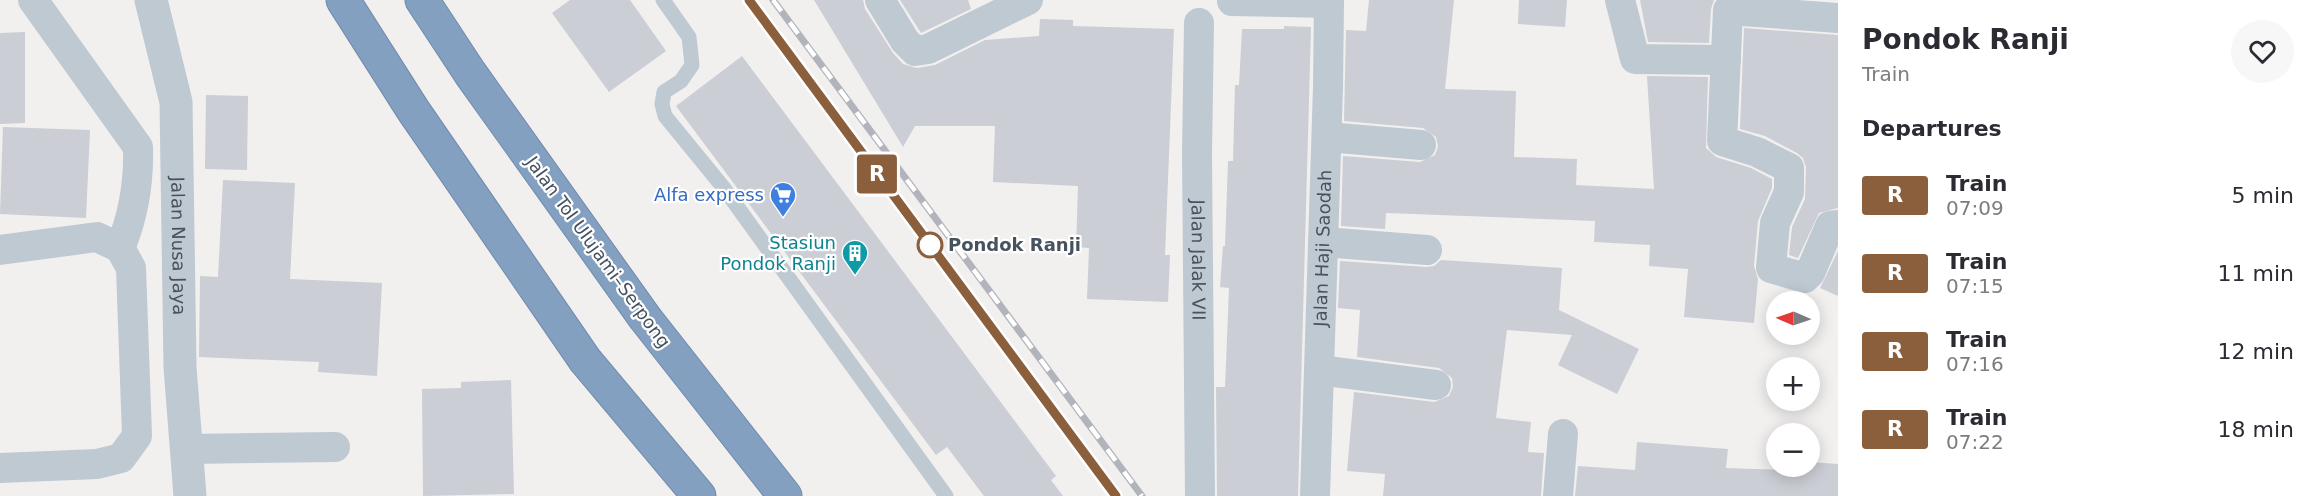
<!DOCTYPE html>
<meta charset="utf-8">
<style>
:root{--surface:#fff;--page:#f7f7f7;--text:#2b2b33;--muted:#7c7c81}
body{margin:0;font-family:"DejaVu Sans",sans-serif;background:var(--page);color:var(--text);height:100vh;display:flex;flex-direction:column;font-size:22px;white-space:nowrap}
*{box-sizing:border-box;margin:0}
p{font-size:20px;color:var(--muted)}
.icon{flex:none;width:33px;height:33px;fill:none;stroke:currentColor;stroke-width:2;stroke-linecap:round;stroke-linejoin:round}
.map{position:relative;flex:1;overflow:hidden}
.drawer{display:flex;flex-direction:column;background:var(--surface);width:480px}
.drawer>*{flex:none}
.badge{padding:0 12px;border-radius:4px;font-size:21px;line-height:39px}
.needle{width:39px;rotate:272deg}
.controls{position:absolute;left:1766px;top:291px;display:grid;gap:12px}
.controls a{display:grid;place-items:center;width:54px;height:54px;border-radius:50%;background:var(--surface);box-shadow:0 3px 15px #0003;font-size:30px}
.map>.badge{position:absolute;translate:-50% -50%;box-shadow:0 0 0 3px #fff}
h2{padding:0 24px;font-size:22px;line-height:54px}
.round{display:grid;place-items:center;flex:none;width:63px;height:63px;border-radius:32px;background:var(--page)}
.overview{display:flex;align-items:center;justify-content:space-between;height:102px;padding:0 24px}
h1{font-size:28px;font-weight:800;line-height:45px}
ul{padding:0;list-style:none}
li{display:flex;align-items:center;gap:18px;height:78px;padding:0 24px}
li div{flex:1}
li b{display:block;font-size:22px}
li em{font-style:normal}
li .badge{min-width:66px;font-weight:700;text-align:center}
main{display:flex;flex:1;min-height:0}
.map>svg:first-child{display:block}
.building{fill:#cbced4}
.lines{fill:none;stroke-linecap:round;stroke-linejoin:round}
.motorway-casing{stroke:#6f8bad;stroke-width:35}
.service{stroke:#bfc9d2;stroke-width:15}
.minor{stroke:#bfc9d2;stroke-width:30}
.tertiary{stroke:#bfc9d2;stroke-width:33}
.motorway{stroke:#84a0c1;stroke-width:33}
.rail-casing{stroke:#b1b4ba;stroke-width:7}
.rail{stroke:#fff;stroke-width:4.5;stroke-dasharray:14;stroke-linecap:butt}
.line-casing{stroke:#fff;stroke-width:14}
.line{stroke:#8b5e3c;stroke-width:9}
.stop-dot{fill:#fff;stroke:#8b5e3c;stroke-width:3}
.labels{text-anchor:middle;stroke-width:4.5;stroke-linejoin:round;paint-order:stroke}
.shop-label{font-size:18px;fill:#366cbe;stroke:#fff;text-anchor:end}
.culture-label{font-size:18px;fill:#0d838f;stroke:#fff;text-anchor:end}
.stop-label{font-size:18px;font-weight:bold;fill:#46525e;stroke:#fff;text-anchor:start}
.street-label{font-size:18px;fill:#46525e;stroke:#fff}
</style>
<main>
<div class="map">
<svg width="1838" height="496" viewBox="0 0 1838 496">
<rect width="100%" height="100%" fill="#f2efef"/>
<!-- building -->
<g class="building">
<path d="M570,0H630L666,51L609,92L552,13Z"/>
<path d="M814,0H863L865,9L893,53L903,64L917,68L935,65L985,40L1039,36L1040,19L1073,20V26L1174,29L1165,255H1170L1168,302L1087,299L1089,248L1076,247L1078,186L993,182L995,126H915L903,147Z"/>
<path d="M900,0H968L971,9L921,33Z"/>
<path d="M1369,0H1454L1445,89L1516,91L1514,157L1577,159L1576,185L1654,189L1647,76L1708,77L1706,148L1716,157L1751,168L1772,179V188L1758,221L1754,266L1758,279L1754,323L1684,317L1688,269L1649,266L1650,245L1594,242L1595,221L1386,213L1385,229L1341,226L1343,156L1420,162L1435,155L1438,147L1436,137L1423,128L1344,121L1346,30L1366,31Z"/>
<path d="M1519,0H1567L1565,27L1518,24Z"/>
<path d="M1640,0H1714L1711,9L1709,43L1648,42Z"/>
<path d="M1284,26L1311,27L1298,496H1217L1216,387H1225L1229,288L1220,287L1223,246H1225L1228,161H1233L1235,85H1239L1242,29H1284Z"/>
<path d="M1744,28L1838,35V208L1819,213L1798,258L1789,255L1792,227L1805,199L1806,167L1803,158L1797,153L1765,136L1740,129Z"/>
<path d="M25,32V123L0,124V33Z"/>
<path d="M742,56L1056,476L1051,480L1063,496H984L947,447L936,455L676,106Z"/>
<path d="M206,95L248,96L247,170L205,169Z"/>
<path d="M3,127L90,130L86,218L0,214Z"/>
<path d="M223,180L295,183L290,279L382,283L377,376L318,372L319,362L199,357L200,276L218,277Z"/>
<path d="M1838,251V296L1820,288Z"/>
<path d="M1441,260L1562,268L1559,310L1639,349L1617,394L1558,365L1572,335L1507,330L1496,418L1531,422L1528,452L1544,453L1541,496H1383L1385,474L1347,471L1354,392L1434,402L1449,396L1453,387L1452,378L1439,368L1357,357L1360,310L1338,308L1340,261L1426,267L1434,266Z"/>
<path d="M511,380L514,494L423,496L422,389L461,388V382Z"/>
<path d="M1637,442L1728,449L1726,468L1787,470V466H1809V462L1838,464V496H1575L1578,466L1635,470Z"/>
</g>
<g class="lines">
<!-- motorway casing -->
<g class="motorway-casing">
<g id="motorway">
<path d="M343,0L413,110L585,360L699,496"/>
<path d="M422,0L470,73L645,318L785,496"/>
</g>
</g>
<!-- service -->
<path class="service" d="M663,0L689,37L692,65L681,81L664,92L662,104L665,116L723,187L946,496"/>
<!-- minor -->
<g class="minor">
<path d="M33,0L138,147C139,182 134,215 120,248"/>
<path d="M880,0L905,41L915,51L928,49L1028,0"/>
<path d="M1620,0L1635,59L1726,60"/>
<path d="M1232,1L1329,3"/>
<path d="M1838,18L1728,10L1722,141L1757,152L1789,168V192L1775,223L1771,268L1805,278L1810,273L1830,226L1838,225"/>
<path id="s1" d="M1199,23L1197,154L1200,496"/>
<path d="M1327,137L1421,145"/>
<path d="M1323,242L1427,250"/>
<path d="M0,250L97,237L120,248L131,268L137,436L121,458L97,464L0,468"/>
<path d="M1319,370L1436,385"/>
<path d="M186,449L335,447"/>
<path id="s2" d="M1315,496L1328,87L1329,0"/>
<path d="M1558,496L1563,434"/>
</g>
<!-- tertiary -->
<path class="tertiary" id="s3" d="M151,0L176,102L180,367L190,496"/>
<!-- motorway -->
<use href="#motorway" class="motorway"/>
<!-- rail casing -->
<g class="rail-casing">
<g id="rail">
<path d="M749,0L1116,496"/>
<path d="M773,0L1142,496"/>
</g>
</g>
<!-- rail -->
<use href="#rail" class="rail"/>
</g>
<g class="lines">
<!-- line casing -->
<g class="line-casing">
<path id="line" d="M749,0L1116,496"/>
</g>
<!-- line -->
<use href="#line" class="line"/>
</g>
<!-- icons -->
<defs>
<g id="supermarket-pin" transform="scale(1.35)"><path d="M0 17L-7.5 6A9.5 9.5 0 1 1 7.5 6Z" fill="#3f7fe0" stroke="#fff"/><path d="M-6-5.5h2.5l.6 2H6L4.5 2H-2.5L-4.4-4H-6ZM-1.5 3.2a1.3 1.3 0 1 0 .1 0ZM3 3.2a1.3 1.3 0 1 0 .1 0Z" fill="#fff"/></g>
<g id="building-pin" transform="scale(1.35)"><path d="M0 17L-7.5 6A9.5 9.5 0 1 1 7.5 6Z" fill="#0f9aa8" stroke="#fff"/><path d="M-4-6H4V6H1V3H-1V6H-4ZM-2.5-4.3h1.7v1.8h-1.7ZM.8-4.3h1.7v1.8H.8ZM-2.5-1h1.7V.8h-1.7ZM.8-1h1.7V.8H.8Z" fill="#fff"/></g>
</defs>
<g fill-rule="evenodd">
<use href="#supermarket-pin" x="783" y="195"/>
<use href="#building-pin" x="855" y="253"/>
</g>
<!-- markers -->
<circle class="stop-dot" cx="930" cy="245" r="12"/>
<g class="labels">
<!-- shop labels -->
<g class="shop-label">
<text x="764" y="201">Alfa express</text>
</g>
<!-- culture labels -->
<g class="culture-label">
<text x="836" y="249">Stasiun<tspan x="836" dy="21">Pondok Ranji</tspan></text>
</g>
<!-- stop labels -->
<g class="stop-label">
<text x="948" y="251">Pondok Ranji</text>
</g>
<!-- street labels -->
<g class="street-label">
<text dy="6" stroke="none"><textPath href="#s3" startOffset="249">Jalan Nusa Jaya</textPath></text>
<text dy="6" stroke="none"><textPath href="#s2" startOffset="248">Jalan Haji Saodah</textPath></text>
<text transform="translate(598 252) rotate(54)" y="6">Jalan Tol Ulujami–Serpong</text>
<text dy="6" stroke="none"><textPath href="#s1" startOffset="237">Jalan Jalak VII</textPath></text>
</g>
</g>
</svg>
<div class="controls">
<a><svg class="needle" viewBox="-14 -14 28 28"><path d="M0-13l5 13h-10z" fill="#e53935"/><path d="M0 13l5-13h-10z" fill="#7c7c81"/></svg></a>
<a>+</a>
<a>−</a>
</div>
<b class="badge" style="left:877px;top:174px;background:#8b5e3c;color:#fff">R</b>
</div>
<section class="drawer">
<div class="overview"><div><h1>Pondok Ranji</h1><p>Train</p></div><a class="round"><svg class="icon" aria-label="heart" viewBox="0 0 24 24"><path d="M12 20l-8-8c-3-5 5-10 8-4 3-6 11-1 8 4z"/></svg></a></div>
<h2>Departures</h2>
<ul>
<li><span class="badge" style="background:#8b5e3c;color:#fff">R</span><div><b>Train</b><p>07:09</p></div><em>5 min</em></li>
<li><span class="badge" style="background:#8b5e3c;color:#fff">R</span><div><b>Train</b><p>07:15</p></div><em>11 min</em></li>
<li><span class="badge" style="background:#8b5e3c;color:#fff">R</span><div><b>Train</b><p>07:16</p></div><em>12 min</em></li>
<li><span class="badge" style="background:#8b5e3c;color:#fff">R</span><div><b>Train</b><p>07:22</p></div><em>18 min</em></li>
</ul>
</section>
</main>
